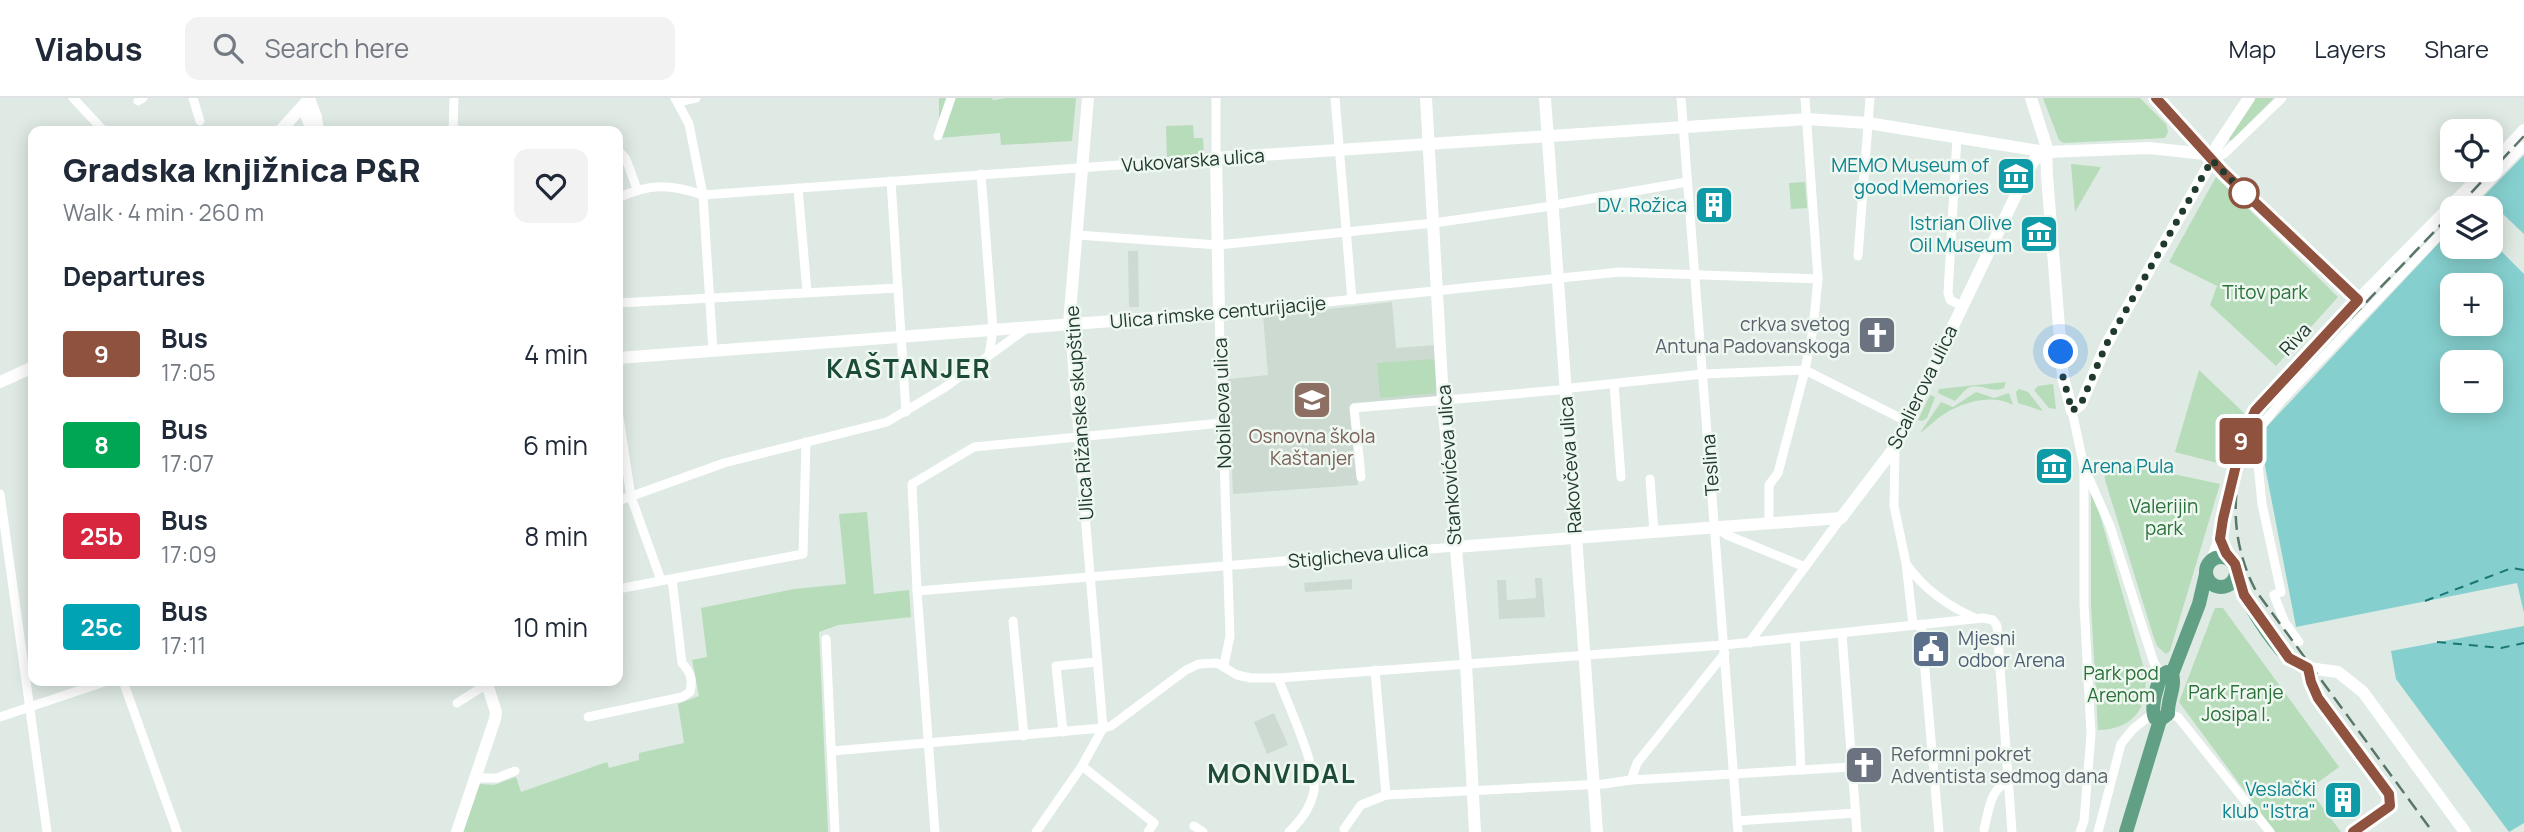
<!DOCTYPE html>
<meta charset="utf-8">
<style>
:root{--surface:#fff;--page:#f2f2f3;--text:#1f2937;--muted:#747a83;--line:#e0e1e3}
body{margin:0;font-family:Manrope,sans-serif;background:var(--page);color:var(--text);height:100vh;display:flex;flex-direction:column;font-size:26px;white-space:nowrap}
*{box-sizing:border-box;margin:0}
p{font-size:23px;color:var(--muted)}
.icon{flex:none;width:38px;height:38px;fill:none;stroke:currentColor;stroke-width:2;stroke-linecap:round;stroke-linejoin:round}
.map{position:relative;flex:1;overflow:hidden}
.panel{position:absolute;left:28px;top:28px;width:595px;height:560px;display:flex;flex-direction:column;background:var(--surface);border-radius:14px;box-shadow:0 4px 18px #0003}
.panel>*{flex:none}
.badge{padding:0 14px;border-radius:5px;font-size:24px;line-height:46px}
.buttons{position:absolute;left:2440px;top:21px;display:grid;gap:14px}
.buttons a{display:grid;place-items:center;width:63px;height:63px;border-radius:14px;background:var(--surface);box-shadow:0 4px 18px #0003;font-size:35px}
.you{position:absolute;width:35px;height:35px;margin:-18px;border:5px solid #fff;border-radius:50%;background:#1a73e8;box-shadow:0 0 0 10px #1a73e833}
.map>.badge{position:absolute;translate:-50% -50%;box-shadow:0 0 0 4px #fff}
h2{padding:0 35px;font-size:26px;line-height:63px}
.round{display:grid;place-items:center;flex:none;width:74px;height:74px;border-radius:14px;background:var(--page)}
.head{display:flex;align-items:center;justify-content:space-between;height:119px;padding:0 35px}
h1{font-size:33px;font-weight:800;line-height:52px}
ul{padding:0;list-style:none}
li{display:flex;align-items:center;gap:21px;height:91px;padding:0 35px}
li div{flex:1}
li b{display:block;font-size:26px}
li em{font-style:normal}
li .badge{min-width:77px;font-weight:700;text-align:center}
header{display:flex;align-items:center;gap:42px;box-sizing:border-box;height:98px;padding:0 35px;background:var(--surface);border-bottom:2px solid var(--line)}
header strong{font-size:33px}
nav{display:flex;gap:38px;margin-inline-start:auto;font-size:24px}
.search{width:490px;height:63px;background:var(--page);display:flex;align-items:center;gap:18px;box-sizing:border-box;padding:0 24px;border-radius:14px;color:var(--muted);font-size:26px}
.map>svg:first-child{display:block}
.built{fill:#cddad1}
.green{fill:#b7dcba}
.water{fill:#85d0cf;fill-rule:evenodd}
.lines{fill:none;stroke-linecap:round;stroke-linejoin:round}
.ferry{stroke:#1a7575;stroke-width:2;stroke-dasharray:9 7;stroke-linecap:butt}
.street{stroke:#fff;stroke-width:9}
.secondary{stroke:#fff;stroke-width:12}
.primary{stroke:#62a085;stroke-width:14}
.rail{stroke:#5a7669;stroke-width:2.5;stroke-dasharray:14 7;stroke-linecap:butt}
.line-casing{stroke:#fff;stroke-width:16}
.line{stroke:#8e523f;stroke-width:10}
.walk{stroke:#203a2e;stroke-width:7;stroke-dasharray:0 12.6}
.stop-dot{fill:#fff;stroke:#8e523f;stroke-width:3.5}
.labels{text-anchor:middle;stroke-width:5;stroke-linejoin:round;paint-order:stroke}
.street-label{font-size:19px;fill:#203a2e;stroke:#eff7f1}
.culture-label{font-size:19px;fill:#0d838f;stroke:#eff7f1;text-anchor:end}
.park-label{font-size:19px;fill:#2a7139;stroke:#eff7f1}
.worship-label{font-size:19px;fill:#5b616d;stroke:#eff7f1;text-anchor:end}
.education-label{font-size:19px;fill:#785e54;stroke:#eff7f1}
.service-label{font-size:19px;fill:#4e5e75;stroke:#eff7f1;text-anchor:start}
.district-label{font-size:26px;font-weight:bold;letter-spacing:2px;fill:#1c4c38;stroke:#eff7f1}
</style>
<header>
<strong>Viabus</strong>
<div class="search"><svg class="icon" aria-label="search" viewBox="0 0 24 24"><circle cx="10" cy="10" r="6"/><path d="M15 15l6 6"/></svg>Search here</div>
<nav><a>Map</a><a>Layers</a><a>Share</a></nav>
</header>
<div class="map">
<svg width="2524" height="734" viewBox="0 0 2524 734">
<rect width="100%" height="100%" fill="#deeae3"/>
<!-- built -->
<g class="built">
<path d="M1128,153H1138L1139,209H1129Z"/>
<path d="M1392,204L1396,250L1436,247L1440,298L1352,305L1358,387L1233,396L1228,281L1268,277L1263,218Z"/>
<path d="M1535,480H1542L1545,519L1499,521L1497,482H1506L1507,502L1536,500Z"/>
<path d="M1352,481V491L1305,494L1304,485Z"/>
<path d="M1274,615L1288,647L1267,656L1254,624Z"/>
</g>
<!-- green -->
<g class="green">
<path d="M939,0H992L993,2L1006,0H1076L1072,43L1001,47L1000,35L939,40Z"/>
<path d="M2043,0H2140L2166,26L2168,34L2165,40L2064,45L2059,42Z"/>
<path d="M2255,0H2274L2231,43L2228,40Z"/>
<path d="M1193,27L1194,40H1203L1204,59L1167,61L1166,28Z"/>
<path d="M2071,66L2101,69L2075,114Z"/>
<path d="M2216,79L2338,199L2276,268L2210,207L2217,188L2169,164Z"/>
<path d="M1805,84L1807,110L1791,111L1789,85Z"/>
<path d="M1434,261L1437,295L1380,300L1377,265Z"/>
<path d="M2199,272L2244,315L2225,367L2175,354Z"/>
<path d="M2006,284L2004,290C1991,296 1980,284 1968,290C1963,293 1959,299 1955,303L1938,295L1939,291Z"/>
<path d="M2053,286L2056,311L2049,310L2034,292L2038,288Z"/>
<path d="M2019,291L2028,294L2043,313L2018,305L2016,294Z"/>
<path d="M1976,294L1994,300L2009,295L2013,307C1990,294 1956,306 1937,321C1931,326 1925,332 1920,335L1941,304L1953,309Z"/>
<path d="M1930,297L1935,299L1927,320L1922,323L1918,322Z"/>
<path d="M2103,361L2220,386L2170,553L2166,556L2157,548L2154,540L2105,382Z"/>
<path d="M2093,393L2145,574C2149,609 2135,631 2098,632L2091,507V395Z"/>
<path d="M867,414L874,496L909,492L911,519L838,527L819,534L828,734H463L480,686L494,687L516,679L521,694L607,664L609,670L639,662V655L684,645L678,606L699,598L692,562L707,559L701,510L794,491L846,486L839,416Z"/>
<path d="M2215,510H2223L2339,669L2309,691L2341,734H2275L2179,604Z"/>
</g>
<!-- water -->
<g class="water">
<path d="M2524,57V136L2484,98Z"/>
<path d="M2452,131V149H2490V142L2524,176V515L2517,485L2296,529L2259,337ZM2452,187H2490V226H2452ZM2452,264H2490V303H2452Z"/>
<path d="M2524,528V725L2509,734L2396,581L2391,553Z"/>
</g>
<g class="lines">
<!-- ferry -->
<g class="ferry">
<path d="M2425,503L2512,470L2524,472"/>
<path d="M2437,544L2501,550L2524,545"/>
</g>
<!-- street -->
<g class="street">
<path d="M73,0L104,33"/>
<path d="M193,0L200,23"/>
<path d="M675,0L689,26L703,97L713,253"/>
<path d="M1335,0L1352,202"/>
<path d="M1681,0L1738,734"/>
<path d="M138,3L143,0"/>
<path d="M678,4L696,0"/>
<path d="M453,33L454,0"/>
<path d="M938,38L951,0"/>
<path d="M1957,39L1948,195L1950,202L1962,208"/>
<path d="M618,52L626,61L637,91"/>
<path d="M2212,62L2225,55L2282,0"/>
<path d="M981,76L993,232L989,257"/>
<path d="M891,83L906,314"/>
<path d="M798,90L807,194"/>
<path d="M618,100C650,85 670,86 703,97L1216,60V0"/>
<path d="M1560,106L1687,84"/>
<path d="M2464,110L2524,48"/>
<path d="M1077,137L1218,147L1434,125L1545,109"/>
<path d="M1858,158L1870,0"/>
<path d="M618,205L898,190"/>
<path d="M1614,286L1621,379"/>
<path d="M1571,290L1703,276L1805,272L1906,323"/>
<path d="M618,313L631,399L661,482"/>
<path d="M2072,313L2084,369V506L2091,636L2084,723L2080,734"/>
<path d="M1895,351L1894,408L1906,465L1913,527"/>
<path d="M2084,369L2110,428L2154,565L2162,577"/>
<path d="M1361,379L1354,310L1559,292"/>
<path d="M1650,381L1654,434"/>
<path d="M0,396L47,734"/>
<path d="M618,403L724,365L887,324L944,290L1027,230"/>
<path d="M1769,425V387L1778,375L1805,272L1813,231L1818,181L1805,0"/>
<path d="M1715,429L1727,437L1805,469"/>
<path d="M1907,467C1924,491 1948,508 1975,520"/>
<path d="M618,491L803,456L806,344"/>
<path d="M917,493L1455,449"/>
<path d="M1013,523L1024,638"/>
<path d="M1921,526L1939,734"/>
<path d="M1842,536L1857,734"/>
<path d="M1795,540L1801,672"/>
<path d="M826,541L835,734"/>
<path d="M2299,544L2285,525L2274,497L2281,494L2262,406L2255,336L2281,303L2452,124"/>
<path d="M1749,545L1841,420"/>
<path d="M1224,567L1230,538L1219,215L1620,174L1818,181"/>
<path d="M2308,570L2311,584L2318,600L2389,696L2390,708L2353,734"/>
<path d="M1375,572L1386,697"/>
<path d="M1278,580C1287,604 1318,671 1314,693C1310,711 1301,722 1289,734"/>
<path d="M123,583L177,734"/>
<path d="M457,605L487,586"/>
<path d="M2168,616L2178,619L2270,734"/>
<path d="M0,619L107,583"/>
<path d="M588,619L682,599L690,594C693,581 691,575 682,565L672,481"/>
<path d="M1063,634L1056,568L1097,564"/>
<path d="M832,653L1103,630L1069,226"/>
<path d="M1082,668L1154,725L1148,734"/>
<path d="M475,680H497L515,673"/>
<path d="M1631,682L1637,665L1725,555"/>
<path d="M1737,723L1856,715"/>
<path d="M1194,728L1203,734"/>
<path d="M1344,731L1361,707L1386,697L1604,686L1631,682L1852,669"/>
<path d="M1984,731C1989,713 1990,689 2010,683"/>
<path d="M935,734L917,493L912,386L974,349L1222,325"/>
<path d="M1036,734L1082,668L1103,630L1111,628L1186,572L1199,566L1217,565L1237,577L1251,580H1278L1724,547L1983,520L1993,522L1997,528L2012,734"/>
<path d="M2098,734L2121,646L2133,631L2152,616"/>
</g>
<!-- secondary -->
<g class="secondary">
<path d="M1426,0L1443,302L1466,566L1475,734"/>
<path d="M1545,0L1597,734"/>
<path d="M2031,0L2046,47L2047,78L2063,279L2072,313L2081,306L2106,247L2212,62L2217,48L2249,0"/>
<path d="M2156,0L2224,75L2358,202"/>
<path d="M309,1L316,19L318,33"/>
<path d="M306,4V16L312,33"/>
<path d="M280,33L310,0"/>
<path d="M2490,68L2524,32"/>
<path d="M1069,226L1088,0"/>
<path d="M618,260L1219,215L1216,60L1807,21L1868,25L2046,54L2149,50L2205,56"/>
<path d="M0,284L33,269"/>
<path d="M2220,442L2231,462"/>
<path d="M1455,449L1841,420L1895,349L2028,72L2035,61L2046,54"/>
<path d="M2212,462L2220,441L2227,397L2242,342L2261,305L2358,202L2486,72"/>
<path d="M2308,570L2338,574L2363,594L2465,734"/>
<path d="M457,734L495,621L496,614L486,583"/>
</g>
<!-- primary -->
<g class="primary">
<circle cx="2221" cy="474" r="15"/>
<path d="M2237,476C2242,499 2271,543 2289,560C2294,565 2302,567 2308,570"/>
<path d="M2160,622L2155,620C2150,610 2157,587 2162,577L2167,574L2172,576"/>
<path d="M2126,734L2160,622L2168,616C2167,602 2176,589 2172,576L2199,506L2206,476"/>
</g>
<!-- rail -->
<g class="rail">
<path d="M2457,110L2524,38"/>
<path d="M2429,729L2256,493C2225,435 2230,365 2267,310C2288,279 2318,254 2344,227C2380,190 2416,153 2452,115"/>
</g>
</g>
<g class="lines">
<!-- line casing -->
<g class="line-casing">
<path id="line" d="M2156,0L2224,75L2358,202L2255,313L2242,342L2223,421L2220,441L2226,455L2235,466L2244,497L2289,560L2308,570L2311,584L2318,600L2389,696L2390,708L2353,734"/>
</g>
<!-- line -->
<use href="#line" class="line"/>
<!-- walk -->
<path class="walk" d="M2061,254L2063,279L2072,313L2081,306L2106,247L2212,62L2244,95"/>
</g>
<!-- icons -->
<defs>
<g id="museum-square" transform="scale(2.0125)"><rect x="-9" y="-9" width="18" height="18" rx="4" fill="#0f9aa8" stroke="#eff7f1"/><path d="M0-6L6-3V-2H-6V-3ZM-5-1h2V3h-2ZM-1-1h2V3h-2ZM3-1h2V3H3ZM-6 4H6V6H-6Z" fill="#fff"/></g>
<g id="building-square" transform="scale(2.0125)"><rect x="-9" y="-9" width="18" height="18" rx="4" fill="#0f9aa8" stroke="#eff7f1"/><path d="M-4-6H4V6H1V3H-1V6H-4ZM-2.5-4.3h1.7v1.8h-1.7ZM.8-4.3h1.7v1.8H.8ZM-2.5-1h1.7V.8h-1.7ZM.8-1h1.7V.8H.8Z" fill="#fff"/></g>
<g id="church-square" transform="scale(2.0125)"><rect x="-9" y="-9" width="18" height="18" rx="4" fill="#6b7280" stroke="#eff7f1"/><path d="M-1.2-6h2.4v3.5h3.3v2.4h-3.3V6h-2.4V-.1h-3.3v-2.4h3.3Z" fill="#fff"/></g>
<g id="school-square" transform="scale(2.0125)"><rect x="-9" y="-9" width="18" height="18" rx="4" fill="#8d6e63" stroke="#eff7f1"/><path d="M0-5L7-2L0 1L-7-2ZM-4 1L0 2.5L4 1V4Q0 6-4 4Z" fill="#fff"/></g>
<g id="civic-square" transform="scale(2.0125)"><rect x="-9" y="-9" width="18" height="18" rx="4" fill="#5c6f8a" stroke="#eff7f1"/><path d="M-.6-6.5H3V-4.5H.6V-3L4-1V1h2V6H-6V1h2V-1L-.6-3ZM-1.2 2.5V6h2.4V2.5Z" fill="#fff"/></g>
</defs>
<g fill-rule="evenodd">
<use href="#museum-square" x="2016" y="78"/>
<use href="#building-square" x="1714" y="107"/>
<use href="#museum-square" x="2039" y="136"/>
<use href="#church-square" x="1877" y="237"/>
<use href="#school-square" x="1312" y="302"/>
<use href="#museum-square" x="2054" y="368"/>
<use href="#civic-square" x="1931" y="551"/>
<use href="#church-square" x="1864" y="667"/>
<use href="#building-square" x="2343" y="702"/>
</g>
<!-- markers -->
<circle class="stop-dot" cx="2244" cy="95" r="14"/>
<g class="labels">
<!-- street labels -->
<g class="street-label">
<text transform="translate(1193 62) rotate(-4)" y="7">Vukovarska ulica</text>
<text transform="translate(1218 214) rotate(-5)" y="7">Ulica rimske centurijacije</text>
<text transform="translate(2295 241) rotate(-47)" y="7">Riva</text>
<text transform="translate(1922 289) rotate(-64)" y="7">Scalierova ulica</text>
<text transform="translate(1222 305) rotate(-92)" y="7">Nobileova ulica</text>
<text transform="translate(1079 315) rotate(-94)" y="7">Ulica Rižanske skupštine</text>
<text transform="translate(1449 367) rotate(-94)" y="7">Stankovićeva ulica</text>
<text transform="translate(1570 367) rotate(-94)" y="7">Rakovčeva ulica</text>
<text transform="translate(1710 367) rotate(-94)" y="7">Teslina</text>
<text transform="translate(1358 457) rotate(-5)" y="7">Stiglicheva ulica</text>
</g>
<!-- culture labels -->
<g class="culture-label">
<text x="1989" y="74">MEMO Museum of<tspan x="1989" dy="22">good Memories</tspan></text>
<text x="1687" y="114">DV. Rožica</text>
<text x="2012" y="132">Istrian Olive<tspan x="2012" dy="22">Oil Museum</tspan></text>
<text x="2081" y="375" text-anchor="start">Arena Pula</text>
<text x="2316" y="698">Veslački<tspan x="2316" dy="22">klub "Istra"</tspan></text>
</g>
<!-- park labels -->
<g class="park-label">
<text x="2265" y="201">Titov park</text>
<text x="2164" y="415">Valerijin<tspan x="2164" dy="22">park</tspan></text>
<text x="2121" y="582">Park pod<tspan x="2121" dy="22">Arenom</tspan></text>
<text x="2236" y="601">Park Franje<tspan x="2236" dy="22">Josipa I.</tspan></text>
</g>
<!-- worship labels -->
<g class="worship-label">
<text x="1850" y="233">crkva svetog<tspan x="1850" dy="22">Antuna Padovanskoga</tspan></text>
<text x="1891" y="663" text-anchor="start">Reformni pokret<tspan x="1891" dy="22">Adventista sedmog dana</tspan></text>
</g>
<!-- education labels -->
<g class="education-label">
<text x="1312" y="345">Osnovna škola<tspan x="1312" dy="22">Kaštanjer</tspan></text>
</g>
<!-- service labels -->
<g class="service-label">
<text x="1958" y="547">Mjesni<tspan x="1958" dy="22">odbor Arena</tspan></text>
</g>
<!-- district labels -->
<g class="district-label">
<text x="909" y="280">KAŠTANJER</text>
<text x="1282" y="685">MONVIDAL</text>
</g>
</g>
</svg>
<div class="buttons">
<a><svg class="icon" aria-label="locate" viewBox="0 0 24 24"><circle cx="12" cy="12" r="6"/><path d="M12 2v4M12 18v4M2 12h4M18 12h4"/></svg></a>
<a><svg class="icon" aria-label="layers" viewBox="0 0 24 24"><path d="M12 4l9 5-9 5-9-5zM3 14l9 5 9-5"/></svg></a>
<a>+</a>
<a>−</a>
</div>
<div class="you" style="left:2061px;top:254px"></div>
<b class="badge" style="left:2241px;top:343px;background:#8e523f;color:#fff">9</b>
<section class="panel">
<div class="head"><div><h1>Gradska knjižnica P&amp;R</h1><p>Walk · 4 min · 260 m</p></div><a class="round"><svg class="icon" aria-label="heart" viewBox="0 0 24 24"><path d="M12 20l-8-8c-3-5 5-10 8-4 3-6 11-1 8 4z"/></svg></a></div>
<h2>Departures</h2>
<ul>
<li><span class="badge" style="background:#8e523f;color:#fff">9</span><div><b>Bus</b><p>17:05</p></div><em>4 min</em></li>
<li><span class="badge" style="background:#00a651;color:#fff">8</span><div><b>Bus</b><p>17:07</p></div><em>6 min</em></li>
<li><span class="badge" style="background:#d7263d;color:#fff">25b</span><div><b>Bus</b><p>17:09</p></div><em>8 min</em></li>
<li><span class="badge" style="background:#00a3b4;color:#fff">25c</span><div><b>Bus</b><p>17:11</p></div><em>10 min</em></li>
</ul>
</section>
</div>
